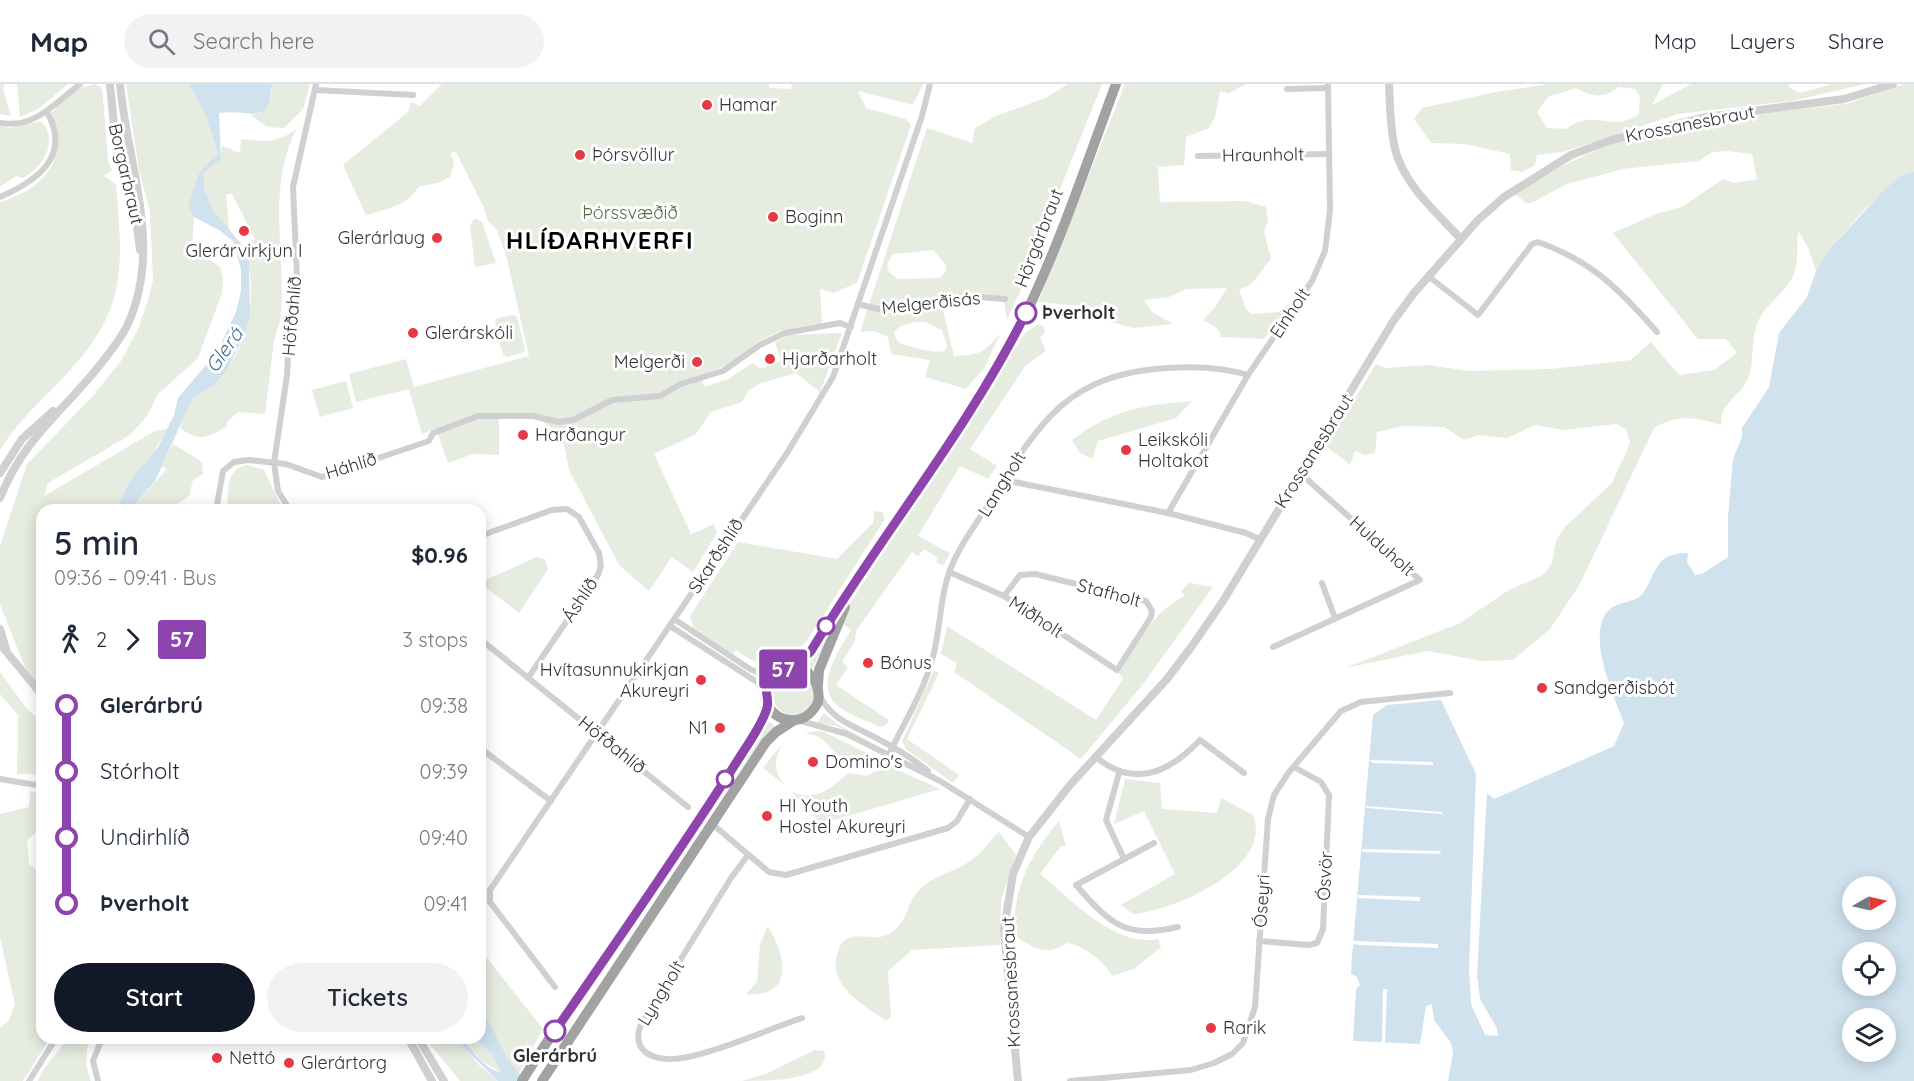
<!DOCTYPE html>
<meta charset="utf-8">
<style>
:root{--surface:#fff;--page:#f2f2f3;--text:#1f2937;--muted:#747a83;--line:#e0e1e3;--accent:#111827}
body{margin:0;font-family:Quicksand,sans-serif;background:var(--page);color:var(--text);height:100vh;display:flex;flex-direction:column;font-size:22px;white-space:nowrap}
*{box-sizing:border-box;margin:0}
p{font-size:20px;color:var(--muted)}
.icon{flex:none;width:33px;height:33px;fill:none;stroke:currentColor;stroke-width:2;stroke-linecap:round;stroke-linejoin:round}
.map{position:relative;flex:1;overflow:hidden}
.sheet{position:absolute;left:36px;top:420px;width:450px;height:540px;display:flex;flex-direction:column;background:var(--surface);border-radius:18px;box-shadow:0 3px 15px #0003}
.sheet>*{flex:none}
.badge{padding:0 12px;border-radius:4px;font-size:21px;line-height:39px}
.needle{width:39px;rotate:81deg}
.fabs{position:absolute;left:1842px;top:792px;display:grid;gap:12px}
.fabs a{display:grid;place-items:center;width:54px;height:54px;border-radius:50%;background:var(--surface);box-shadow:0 3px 15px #0003;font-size:30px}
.map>.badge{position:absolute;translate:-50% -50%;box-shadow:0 0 0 3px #fff}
.legs{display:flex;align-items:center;gap:9px;height:66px;padding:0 18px;font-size:20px}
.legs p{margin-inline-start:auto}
.head{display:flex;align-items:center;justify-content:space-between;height:102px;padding:0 18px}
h1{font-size:33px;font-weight:600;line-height:45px}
.cta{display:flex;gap:12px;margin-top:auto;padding:12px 18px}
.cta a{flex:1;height:69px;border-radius:36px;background:var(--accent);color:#fff;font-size:24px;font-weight:600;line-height:69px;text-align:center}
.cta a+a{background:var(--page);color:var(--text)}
ul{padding:0 18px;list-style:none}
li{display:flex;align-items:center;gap:21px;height:66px;font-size:22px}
li i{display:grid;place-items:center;width:9px;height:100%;margin:0 8px;background:currentColor}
li i::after{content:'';width:15px;height:15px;margin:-8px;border:4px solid;border-radius:50%;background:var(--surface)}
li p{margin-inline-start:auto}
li:first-child i{background:linear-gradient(#0000 50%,currentColor 0)}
li:last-child i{background:linear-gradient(currentColor 50%,#0000 0)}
header{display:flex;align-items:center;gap:36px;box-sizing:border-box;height:84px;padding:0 30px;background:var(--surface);border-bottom:2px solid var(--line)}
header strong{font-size:28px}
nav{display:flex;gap:33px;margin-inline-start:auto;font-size:21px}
.search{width:420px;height:54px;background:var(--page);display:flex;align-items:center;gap:15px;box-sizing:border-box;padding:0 21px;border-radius:33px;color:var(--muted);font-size:22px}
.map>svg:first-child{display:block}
.green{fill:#e6ecdf;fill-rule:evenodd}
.water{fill:#cfe2ee;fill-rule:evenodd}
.pier{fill:#fff}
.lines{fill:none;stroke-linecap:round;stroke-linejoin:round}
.minor{stroke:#d0d0d0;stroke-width:6}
.tertiary{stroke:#d0d0d0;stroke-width:8}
.trunk{stroke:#a2a2a2;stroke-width:10}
.line-1-casing{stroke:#fff;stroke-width:14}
.line-1{stroke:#8e44ad;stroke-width:9}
.poi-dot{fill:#e63946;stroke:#fff;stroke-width:2}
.stop-1-dot{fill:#fff;stroke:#8e44ad;stroke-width:3}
.labels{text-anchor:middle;stroke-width:6;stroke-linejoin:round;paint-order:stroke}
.poi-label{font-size:18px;fill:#333;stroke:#fff;text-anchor:start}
.street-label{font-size:18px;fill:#333;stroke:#fff}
.park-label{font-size:18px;fill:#56703f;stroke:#fff}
.stop-label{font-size:18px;font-weight:bold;fill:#333;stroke:#fff;text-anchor:start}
.water-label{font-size:20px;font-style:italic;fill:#3f7597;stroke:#fff}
.district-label{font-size:24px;font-weight:bold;letter-spacing:1.5px;fill:#000;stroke:#fff}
</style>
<header>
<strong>Map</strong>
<div class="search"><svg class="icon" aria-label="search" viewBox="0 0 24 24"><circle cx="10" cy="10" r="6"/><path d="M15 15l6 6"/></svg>Search here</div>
<nav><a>Map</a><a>Layers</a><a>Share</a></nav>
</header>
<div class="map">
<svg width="1914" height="997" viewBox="0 0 1914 997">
<rect width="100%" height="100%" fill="#fff"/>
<!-- green -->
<g class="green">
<path d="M0,0H4L3,5L11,32L0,30Z"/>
<path d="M17,0H68L38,25L20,33Z"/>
<path d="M96,0L101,3L103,12L108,77L112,86L104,92L116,100C124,191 126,229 60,297C37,321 18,337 0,366V118C45,104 69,76 51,29L75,5Z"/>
<path d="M126,0H189L204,27L218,71L200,87L190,128L194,133L192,163L220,183L223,195L222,209L198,274L158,310L147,332L130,351L48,399L44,412L155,347L167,345L149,376L130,397L116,426H42V604L26,586L0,520V462L27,380L92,313L121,277L138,245L148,217L153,196L150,127L139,86Z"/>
<path d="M272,0H310L303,25L284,44L268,43L250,31L261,29L271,14Z"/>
<path d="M442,0H769V4L792,5L791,0H923L913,21L858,7L866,24L906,35L911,41L857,199L833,209L820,205L822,239L780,247L758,258L730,280L700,292L705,303L728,295L753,279L760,285L781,277L775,258L790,251L842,249L820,308L796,289L759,300L749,306L742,318L711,328L696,350L654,370L691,450L714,440L717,449L693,488L672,473L649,507L619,481L569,386L562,351L539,335L499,332V371L473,370L448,379L436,344L422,350L409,305L356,318L349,290L406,275L414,303L529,272L506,171L497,146L488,137L484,124L456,68L450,69L454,79L450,93L441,98L418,103C408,122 386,125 366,131L343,81L408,28L411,18L420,22Z"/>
<path d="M1068,0H1102L1046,140L1038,149L1024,199L1007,236L1004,218L1000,213L940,214L954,272C980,271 983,269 1000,250L985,283L966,305L925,293L930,276L891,270L888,253L874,247L860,248L927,44L972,59L975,44L996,32L1045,14ZM933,166L946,181V187L940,194L898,195L889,188L887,180L893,170ZM913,238H925L942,246L947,262L945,267C935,270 911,263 902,260C897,258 895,252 894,248L899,243Z"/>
<path d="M1125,0H1247L1229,9L1220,7L1215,33L1209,44L1186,53L1184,81L1158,83L1160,118L1245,117L1266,123L1268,137L1264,147L1271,175C1261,186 1254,203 1239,205L1246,225L1252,230L1279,228L1293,217L1264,255L1221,253C1220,243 1210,240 1203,236L1215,223L1227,204L1186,205L1169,213L1144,216L1152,228L1173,240L1134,244L1111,238L1081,222L1038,218Z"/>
<path d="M1549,0H1663L1652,21L1691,0H1789V3L1799,9L1832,0H1865L1792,17L1678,30L1563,68L1537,71L1535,81L1522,88L1511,86L1510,70L1464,60L1431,59L1414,35L1422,24L1496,8ZM1619,3L1635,5L1640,13L1639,30C1611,50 1594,23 1566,45L1547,44L1537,28L1548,13L1576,4C1593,13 1603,15 1619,3Z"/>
<path d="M1904,0H1914V87C1883,100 1834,157 1816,187L1808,163L1798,147C1796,164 1800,180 1791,196C1781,212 1764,222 1757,240C1751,256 1754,282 1748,295C1740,313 1720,318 1721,341C1696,333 1677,330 1654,344L1580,500L1550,545L1513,576L1482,577L1427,567L1345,584L1460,539L1509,506L1543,491L1552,479L1556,456L1565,443L1612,399L1630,359L1626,345L1616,340L1564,346L1535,341L1507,354L1478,351L1464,356L1444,343L1403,342L1377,348L1375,369L1365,371L1355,367L1350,381L1326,362L1376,280L1385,284L1428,281L1470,287L1550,285L1631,276L1651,258L1679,291L1714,286L1737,269L1726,255H1698L1613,149L1656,130L1682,123L1723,95L1734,99L1757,95L1752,70L1727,67L1713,68L1698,77L1623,85L1567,100L1531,119H1526L1515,110L1560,83L1607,61L1667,44L1730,33L1846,20Z"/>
<path d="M41,37C60,58 42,84 23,94L16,92L0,103V42L10,44Z"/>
<path d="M297,44C266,102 286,167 281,230C280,240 276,248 274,257C271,281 268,306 265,330L238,328L227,338L226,343C207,354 198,358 180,344C184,330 187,317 199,309C204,305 211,303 215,299C250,265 260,206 243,162L255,155L232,110H226L229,145C214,131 199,111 204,89L221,75L222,62L240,69L241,55C264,58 279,59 297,44Z"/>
<path d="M475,134L482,138L496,179L475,183L470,141Z"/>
<path d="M513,231L517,233L525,266L522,269L507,273L503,271L495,238L497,234Z"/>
<path d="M1038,240L1043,241L1045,247L1040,254L1046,267L1026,281L970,365L997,382L988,395L960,382L918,452L950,469L943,482L936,478L938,474L924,465L918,472L912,468L856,547L855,557L842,578L848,583L836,601L889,636L886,641L879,643C866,636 849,631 838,622C813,602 840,565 851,546L843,540L849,521L1024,250Z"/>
<path d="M346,297L353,324L320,333L312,306Z"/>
<path d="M1192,317L1176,334L1098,357L1092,375L1080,369L1072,356C1111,326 1143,321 1192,317Z"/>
<path d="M173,360L202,378L203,390L193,396L189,412L175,421L164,423L163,426H130L167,385L161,382Z"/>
<path d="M248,381L264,386L283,426H228L231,420L227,419C229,402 227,384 248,381Z"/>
<path d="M874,427L882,428L885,435L806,558C780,583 766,588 736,566L732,571L693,543L690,532L738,458L837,475L873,439Z"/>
<path d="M536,473L545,475L548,485L519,529L480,499Z"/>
<path d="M1189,499L1213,503L1143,600L1081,675L954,588L957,579L941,570L947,542L1096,636L1123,595L1119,589C1136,561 1154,526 1185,512L1181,507Z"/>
<path d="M839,528L812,586L804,582Z"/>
<path d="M934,586L939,589L907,655L959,691L953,699L906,665L902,657Z"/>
<path d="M0,588L27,625L42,638V694L32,690H17L18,631L0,610Z"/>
<circle cx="793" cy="611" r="20"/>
<path d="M824,629L837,640L874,659L836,642L817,639Z"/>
<path d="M767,636L775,642L766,650L708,731Z"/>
<path d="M815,647L824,648L877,674L870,680H843C831,666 825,649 804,650Z"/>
<path d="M782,660C774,675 773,688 785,701L763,684Z"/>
<path d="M887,681L940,705L821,740L792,708C816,718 830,705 848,689L867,692Z"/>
<path d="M1125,695L1160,699L1162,725L1217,729L1221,714L1253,731C1274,784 1173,827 1133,830L1121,821L1175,790L1144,727L1114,740Z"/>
<path d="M30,707L42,710V743L27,756L29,780L42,790V954H50L23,997H0V944L9,936L15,921L0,853V730L29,723Z"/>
<path d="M1059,737L1066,762H1061L1040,790C1072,816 1115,864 1158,855L1161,863L1134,885L1112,892C1105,878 1084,862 1068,859C1043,873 1037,864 1013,852C1015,802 1027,775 1059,737Z"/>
<path d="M999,748L1016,771L1001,816L1000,861L912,866L888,887L891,933L886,937C863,920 826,902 838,868C840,862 842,856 849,854C865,848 877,861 896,845C908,834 908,817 919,806C934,791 958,787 974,774C984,767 990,755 999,748Z"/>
<path d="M768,842C786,871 795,914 746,910L757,898L760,860Z"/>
<path d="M480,865L543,945L518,990C500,972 498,946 480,927Z"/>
<path d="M68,954H90C85,968 85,983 91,997H38L41,989Z"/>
<path d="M425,954H456L479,981L498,997H460Z"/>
<path d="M463,954H475L493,971L501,988L482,977Z"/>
<path d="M815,966L824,967C833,997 765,997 742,997L766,990Z"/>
</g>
<!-- water -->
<g class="water">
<path d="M189,0H272C269,45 250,24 219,29L221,75L204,89V104L212,125L243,162L249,178L250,230L245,250L227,286L215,300L192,315L155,397L130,426H116L130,397L158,363L174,331L178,314L217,268L236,228L241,207V186L233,157L219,146L194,133L190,128L189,119L200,87L218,70L204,27Z"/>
<path d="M1914,87V997H1448L1453,969L1451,959L1434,936L1432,920L1426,922L1420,960L1353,957L1356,905L1360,901L1357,893L1351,890L1352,872L1373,631L1387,621L1441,616L1476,690L1469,886L1471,920L1485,951L1498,952L1497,944L1480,915L1477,891L1487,709L1494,715L1614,662L1624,639C1614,613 1585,549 1609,526C1619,516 1637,520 1644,508C1658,485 1655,470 1688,469L1687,478L1695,491L1702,490L1728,473V433L1733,375L1742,353V344L1769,303L1779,249L1807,213L1816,187L1828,167L1885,105L1901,92ZM1852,802H1886V836H1852ZM1852,868H1886V902H1852ZM1852,934H1886V968H1852Z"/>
<path d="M480,927C502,950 500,977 528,997H498L460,960L456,954H463C472,966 486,986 501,988L493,971L475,954H480Z"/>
</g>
<!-- pier -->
<g class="pier">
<path d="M1369,676L1433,678V681L1373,679Z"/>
<path d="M1366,722L1442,728V730L1366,724Z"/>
<path d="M1362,765L1440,767L1441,770L1362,768Z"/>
<path d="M1358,811L1420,813V817L1357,814Z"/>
<path d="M1353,857L1438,860V864L1360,861L1353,860Z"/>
<path d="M1383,905H1387L1385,960H1382Z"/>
</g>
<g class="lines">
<!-- minor -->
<g class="minor">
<path d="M1287,5L1328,4"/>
<path d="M316,6L413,11"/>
<path d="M0,39C35,45 55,19 80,0"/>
<path d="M1198,72L1329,70"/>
<path d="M0,113C37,97 72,72 47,28"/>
<path d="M1428,192L1478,231L1532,160L1538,158C1592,177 1620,206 1657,248"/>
<path d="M858,220L878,225L966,212L1005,215"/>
<path d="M1004,396L1168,429L1246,449L1259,455"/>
<path d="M216,426L223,387L234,378L248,376L286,380L322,393L429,357L433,349L478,332H533L559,338L573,336L612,316L660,312L681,300L723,287L760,261L785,249L840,239L851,243"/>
<path d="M290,426L278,407L274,379L287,291L289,253L298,216L293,103L316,0"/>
<path d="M1168,429L1248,291L1312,197L1325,167L1330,126L1328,0"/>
<path d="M480,452L552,426L567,425L579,433L599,469L601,482L598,491L528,594"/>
<path d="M949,488L1004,512L1117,586L1151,533L1152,527L1146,517L1035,490L1020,491L1004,512"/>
<path d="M1322,499L1335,534"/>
<path d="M674,535L750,585L761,590L775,589"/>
<path d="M670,542L757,598L764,609"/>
<path d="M480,555L688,723"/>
<path d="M1273,563L1420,496L1301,390"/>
<path d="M820,612C832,637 857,643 880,656C897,665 913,675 928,687"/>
<path d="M801,637L847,650L940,697L1029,753"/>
<path d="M480,664L551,717"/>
<path d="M889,671C903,640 923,609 932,576C941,547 939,514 950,486C960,460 979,436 994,412C1041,335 1070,290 1167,284C1194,282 1222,283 1248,291"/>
<path d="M1096,673C1134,705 1170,688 1200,656L1244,689"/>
<path d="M1119,689L1106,736L1124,775"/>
<path d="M0,695L42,702"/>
<path d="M711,739L769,788L786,791L948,744L957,737L970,715"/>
<path d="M1154,759L1076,801C1110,840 1125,855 1178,843"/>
<path d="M748,771L731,794L642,938C627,972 661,979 688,973C726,965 766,946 802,934"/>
<path d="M1259,857L1309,861L1317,859L1323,845L1329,711L1321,698L1294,683"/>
<path d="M555,903L490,818V806L787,369L833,293L922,32L930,0"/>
<path d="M29,997L56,954"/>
<path d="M98,997L93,977L102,954"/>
<path d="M1070,997L1191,986L1214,979L1232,970L1243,959L1255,923L1268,735L1274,711L1289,688L1341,627L1361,618L1450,609"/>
</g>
<!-- tertiary -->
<g class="tertiary">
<path d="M110,0L116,62L135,127L140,166"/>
<path d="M1389,0C1390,22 1390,44 1395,65C1404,101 1437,129 1461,155"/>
<path d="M0,389L22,355L53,327"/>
<path d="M0,414C24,355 57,333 95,287C106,273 119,258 127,242C164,163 127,81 120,0"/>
<path d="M0,545L6,565"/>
<path d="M0,560L42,611"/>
<path d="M408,954L432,997"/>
<path d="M418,954L444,997"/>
<path d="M1018,997L1004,845L1013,790L1029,753L1037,743L1070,701L1167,595L1192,562L1223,517L1394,236L1414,209L1478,136L1504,113L1571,71L1611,56L1706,33L1844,15L1893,0"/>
</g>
<!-- trunk -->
<g class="trunk">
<path d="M790,583L800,578L811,567C874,461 954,365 1012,257C1055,176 1084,86 1116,0"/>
<path d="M818,601L819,586L845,523"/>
<path d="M522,997C592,884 675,780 744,667C749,658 767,631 768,622C768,619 766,617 765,614C764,600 773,586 787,583C808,580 821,599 818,618C808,640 781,643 768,622"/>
<path d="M542,997L766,658L776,648L793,637"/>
</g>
</g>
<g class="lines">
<!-- line-1 casing -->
<g class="line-1-casing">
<path id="line-1" d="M555,947C619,854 683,763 743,668C751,656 763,638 767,624C770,614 762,605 770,594C780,581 799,581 811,567C880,452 966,349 1026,229"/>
</g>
<!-- line-1 -->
<use href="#line-1" class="line-1"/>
</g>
<!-- markers -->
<g class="poi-dot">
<circle cx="707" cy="21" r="6"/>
<circle cx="580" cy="71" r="6"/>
<circle cx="773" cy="133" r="6"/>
<circle cx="244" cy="147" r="6"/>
<circle cx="437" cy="154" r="6"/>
<circle cx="413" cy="249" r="6"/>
<circle cx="770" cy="275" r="6"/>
<circle cx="697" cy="278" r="6"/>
<circle cx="523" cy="351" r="6"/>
<circle cx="1126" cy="366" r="6"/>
<circle cx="868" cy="579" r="6"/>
<circle cx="701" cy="596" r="6"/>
<circle cx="1542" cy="604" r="6"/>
<circle cx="720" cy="644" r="6"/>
<circle cx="813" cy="678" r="6"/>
<circle cx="767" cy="732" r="6"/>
<circle cx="1211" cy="944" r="6"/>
<circle cx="217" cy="974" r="6"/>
<circle cx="289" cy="979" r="6"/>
</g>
<g class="stop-1-dot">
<circle cx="1026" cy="229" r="10"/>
<circle cx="826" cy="542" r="8"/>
<circle cx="725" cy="695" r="8"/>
<circle cx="555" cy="947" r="10"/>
</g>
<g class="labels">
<!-- poi labels -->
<g class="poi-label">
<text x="719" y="27">Hamar</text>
<text x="592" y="77">Þórsvöllur</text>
<text x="785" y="139">Boginn</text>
<text x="425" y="160" text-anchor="end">Glerárlaug</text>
<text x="244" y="173" text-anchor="middle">Glerárvirkjun I</text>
<text x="425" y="255">Glerárskóli</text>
<text x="782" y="281">Hjarðarholt</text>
<text x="685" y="284" text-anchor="end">Melgerði</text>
<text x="535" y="357">Harðangur</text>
<text x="1138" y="362">Leikskóli<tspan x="1138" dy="21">Holtakot</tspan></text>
<text x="880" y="585">Bónus</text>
<text x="689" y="592" text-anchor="end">Hvítasunnukirkjan<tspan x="689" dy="21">Akureyri</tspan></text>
<text x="1554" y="610">Sandgerðisbót</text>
<text x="708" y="650" text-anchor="end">N1</text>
<text x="825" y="684">Domino's</text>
<text x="779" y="728">HI Youth<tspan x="779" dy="21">Hostel Akureyri</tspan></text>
<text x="1223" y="950">Rarik</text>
<text x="229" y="980">Nettó</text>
<text x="301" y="985">Glerártorg</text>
</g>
<!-- street labels -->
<g class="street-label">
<text transform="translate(1690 40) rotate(-11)" y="6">Krossanesbraut</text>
<text transform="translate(1263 71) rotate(-1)" y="6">Hraunholt</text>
<text transform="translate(126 90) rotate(77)" y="6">Borgarbraut</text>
<text transform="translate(1039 154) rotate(-69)" y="6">Hörgárbraut</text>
<text transform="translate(931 219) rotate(-6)" y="6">Melgerðisás</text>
<text transform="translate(1290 229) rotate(-56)" y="6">Einholt</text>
<text transform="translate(292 232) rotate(-85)" y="6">Höfðahlíð</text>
<text transform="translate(1314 367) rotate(-58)" y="6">Krossanesbraut</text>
<text transform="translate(351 382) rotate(-17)" y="6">Háhlíð</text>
<text transform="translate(1002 400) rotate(-58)" y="6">Langholt</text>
<text transform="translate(1382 462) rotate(42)" y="6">Hulduholt</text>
<text transform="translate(716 472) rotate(-57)" y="6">Skarðshlíð</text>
<text transform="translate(1109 509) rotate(15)" y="6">Stafholt</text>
<text transform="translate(580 516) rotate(-56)" y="6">Áshlíð</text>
<text transform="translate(1036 533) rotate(33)" y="6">Miðholt</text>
<text transform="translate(612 661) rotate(39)" y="6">Höfðahlíð</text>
<text transform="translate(1325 792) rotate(-87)" y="6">Ósvör</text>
<text transform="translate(1262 817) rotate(-86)" y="6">Óseyri</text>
<text transform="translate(1011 898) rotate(-93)" y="6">Krossanesbraut</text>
<text transform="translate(661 909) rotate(-59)" y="6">Lyngholt</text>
</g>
<!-- park labels -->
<g class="park-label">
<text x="630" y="135">Þórssvæðið</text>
</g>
<!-- stop labels -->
<g class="stop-label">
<text x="1042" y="235">Þverholt</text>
<text x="555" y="978" text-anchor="middle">Glerárbrú</text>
</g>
<!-- water labels -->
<g class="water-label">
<text transform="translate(224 266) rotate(-55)" y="7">Glerá</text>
</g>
<!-- district labels -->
<g class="district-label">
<text x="600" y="165">HLÍÐARHVERFI</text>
</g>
</g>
</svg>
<div class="fabs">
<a><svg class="needle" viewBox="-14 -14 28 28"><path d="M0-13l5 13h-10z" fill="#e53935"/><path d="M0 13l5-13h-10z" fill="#747a83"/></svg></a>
<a><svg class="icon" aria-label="locate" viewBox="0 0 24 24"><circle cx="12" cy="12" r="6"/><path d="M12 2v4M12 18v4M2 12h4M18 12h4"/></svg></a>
<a><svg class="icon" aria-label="layers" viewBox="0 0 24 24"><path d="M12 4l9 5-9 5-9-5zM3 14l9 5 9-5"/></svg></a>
</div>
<b class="badge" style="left:783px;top:585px;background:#8e44ad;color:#fff">57</b>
<section class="sheet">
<div class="head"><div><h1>5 min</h1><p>09:36 – 09:41 · Bus</p></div><b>$0.96</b></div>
<div class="legs"><svg class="icon" aria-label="walk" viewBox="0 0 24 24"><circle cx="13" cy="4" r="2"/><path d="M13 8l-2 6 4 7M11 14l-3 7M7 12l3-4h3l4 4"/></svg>2<svg class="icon" aria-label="forward" viewBox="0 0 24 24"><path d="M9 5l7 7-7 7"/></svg><b class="badge" style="background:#8e44ad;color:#fff">57</b><p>3 stops</p></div>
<ul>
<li><i style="color:#8e44ad"></i><b>Glerárbrú</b><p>09:38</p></li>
<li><i style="color:#8e44ad"></i><span>Stórholt</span><p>09:39</p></li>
<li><i style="color:#8e44ad"></i><span>Undirhlíð</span><p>09:40</p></li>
<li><i style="color:#8e44ad"></i><b>Þverholt</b><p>09:41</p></li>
</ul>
<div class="cta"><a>Start</a><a>Tickets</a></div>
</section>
</div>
